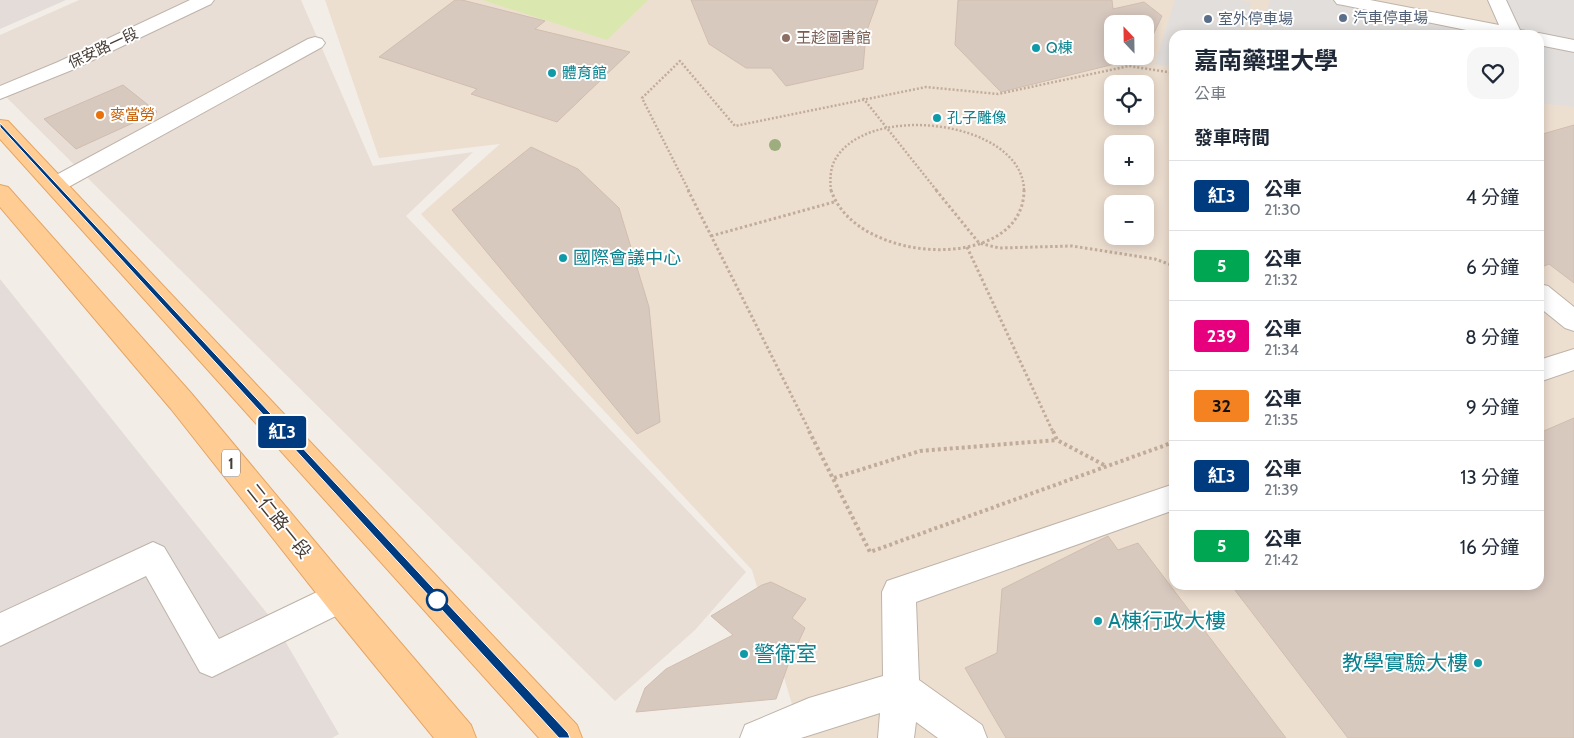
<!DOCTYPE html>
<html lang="zh-TW">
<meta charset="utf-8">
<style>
:root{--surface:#fff;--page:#f6f6f7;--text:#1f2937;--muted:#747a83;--line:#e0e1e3}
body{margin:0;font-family:Cabin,"Noto Sans TC",sans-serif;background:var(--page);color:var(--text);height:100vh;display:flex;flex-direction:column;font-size:19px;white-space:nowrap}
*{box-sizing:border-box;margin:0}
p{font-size:16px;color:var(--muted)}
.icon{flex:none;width:28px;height:28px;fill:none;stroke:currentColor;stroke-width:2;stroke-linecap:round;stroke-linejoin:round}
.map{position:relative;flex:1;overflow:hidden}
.side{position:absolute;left:1169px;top:30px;width:375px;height:560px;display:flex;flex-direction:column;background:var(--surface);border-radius:15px;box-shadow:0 2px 12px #0003}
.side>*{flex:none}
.badge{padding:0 10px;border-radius:4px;font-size:18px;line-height:32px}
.needle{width:32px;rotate:338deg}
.fabs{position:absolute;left:1104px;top:15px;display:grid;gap:10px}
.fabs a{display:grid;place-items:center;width:50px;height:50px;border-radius:10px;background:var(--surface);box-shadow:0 2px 12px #0003;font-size:25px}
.map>.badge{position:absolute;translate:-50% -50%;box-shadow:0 0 0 2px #fff}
h2{padding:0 25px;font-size:19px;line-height:45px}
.round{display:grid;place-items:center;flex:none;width:52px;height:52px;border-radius:15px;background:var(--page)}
.head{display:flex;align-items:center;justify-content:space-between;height:85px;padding:0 25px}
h1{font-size:24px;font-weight:700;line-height:38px}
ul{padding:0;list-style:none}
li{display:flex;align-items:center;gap:15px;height:70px;padding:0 25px;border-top:1px solid var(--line)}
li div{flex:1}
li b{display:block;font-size:19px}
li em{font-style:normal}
li .badge{min-width:55px;font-weight:700;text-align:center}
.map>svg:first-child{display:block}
.residential{fill:#e8ded5}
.industrial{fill:#e3dcd8}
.education{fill:#eddfd0;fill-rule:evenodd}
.green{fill:#dae8af}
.parking{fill:#e1dedc}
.building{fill:#d8c9bf;stroke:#d0bdaf}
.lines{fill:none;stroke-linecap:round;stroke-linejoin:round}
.minor-casing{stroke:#bfb3a9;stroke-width:2}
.major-casing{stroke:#e5a563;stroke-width:2}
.path-far2{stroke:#c1ac9a;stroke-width:2.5;stroke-dasharray:2 2;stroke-linecap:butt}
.path-far1{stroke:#c1ac9a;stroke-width:3;stroke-dasharray:2.5 2.5;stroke-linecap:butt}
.path{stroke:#c1ac9a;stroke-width:4;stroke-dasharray:3 3;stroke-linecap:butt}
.minor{fill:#fff;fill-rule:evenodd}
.major{fill:#ffcc94;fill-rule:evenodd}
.tree{fill:#9dad7e}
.line{fill:#003b80;stroke:#fff}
.service-dot{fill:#5c6f8a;stroke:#fff;stroke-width:2}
.education-dot{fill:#8d6e63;stroke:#fff;stroke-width:2}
.culture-dot{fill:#0f9aa8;stroke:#fff;stroke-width:2}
.food-dot{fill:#e8710a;stroke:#fff;stroke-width:2}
.stop-dot{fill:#fff;stroke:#003b80;stroke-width:2.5}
.labels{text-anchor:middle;stroke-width:4;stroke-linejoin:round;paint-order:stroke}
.far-service-label{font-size:15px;fill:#4e5e75;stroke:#fff;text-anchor:start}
.far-education-label{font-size:15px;fill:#785e54;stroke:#fff;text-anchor:start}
.far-street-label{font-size:15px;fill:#473d36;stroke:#fff}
.far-culture-label{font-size:15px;fill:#0d838f;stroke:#fff;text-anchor:start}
.far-food-label{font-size:15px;fill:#c56008;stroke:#fff;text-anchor:start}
.shield{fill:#fff;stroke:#7e7772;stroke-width:1}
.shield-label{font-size:16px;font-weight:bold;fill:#473d36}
.culture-label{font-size:18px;fill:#0d838f;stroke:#fff;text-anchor:start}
.street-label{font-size:18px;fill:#473d36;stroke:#fff}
.near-culture-label{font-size:21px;fill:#0d838f;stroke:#fff;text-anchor:start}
</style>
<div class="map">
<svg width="1574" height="738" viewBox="0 0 1574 738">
<rect width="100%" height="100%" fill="#f3ede7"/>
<!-- residential -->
<path class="residential" d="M79,0H301L373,166L473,152L406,216L746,572L695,630L615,701L0,91V35Z"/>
<!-- industrial -->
<g class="industrial">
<path d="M0,0H66L0,29Z"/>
<path d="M0,279L274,622L339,734L332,738H0Z"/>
</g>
<!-- education -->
<path class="education" d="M325,0H1574V738H802L752,570L421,214L500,144L379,158ZM1112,24H1145V56H1112ZM1174,35H1539V585H1174ZM1112,84H1145V116H1112ZM1112,144H1145V176H1112ZM1112,204H1145V236H1112Z"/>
<!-- green -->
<path class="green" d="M482,0H648L607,40Z"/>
<!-- parking -->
<g class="parking">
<path d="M1175,0H1240L1251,2L1245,35H1174V67L1155,64Z"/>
<path d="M1270,0H1330L1514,35H1258Z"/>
<path d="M1503,0H1574V107L1539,103V35H1518Z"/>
</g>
<!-- building -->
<g class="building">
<path d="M455,0H462L545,21L535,29L630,52L557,122L471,94L477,89L379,57Z"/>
<path d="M691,0H878L866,33L863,69L786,86L771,68H746L709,44Z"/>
<path d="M958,0H1112L1113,9L1144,2L1162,16L1145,52V24H1112V56L1143,57L1001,92L955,45Z"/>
<path d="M123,85L157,112L76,149L44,119Z"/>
<path d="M1574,125V283L1549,264L1539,268V135Z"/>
<path d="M531,147L578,169L619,208L649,307L660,422L637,434L452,210Z"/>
<path d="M1574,418V738H1348L1231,585H1539V433Z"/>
<path d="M1108,536L1118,550L1138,543L1286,738H1006L965,668L997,653L1002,589Z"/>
<path d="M771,582L806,599L792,618L805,628L788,665L776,699L636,712L645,688L666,669L733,635L711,616L762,585Z"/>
</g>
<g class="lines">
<!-- minor casing -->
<g class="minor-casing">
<g id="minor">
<path d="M190,0H214L211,4L72,70L0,99V86L58,62Z"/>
<path d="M1334,0H1370L1499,25L1488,0H1506L1520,30L1526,31L1528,35H1491L1343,5L1337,4Z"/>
<path d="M1539,33L1574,40V52L1539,45V35H1532Z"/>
<path d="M315,37L322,39L325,43L322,47L63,190L55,192L47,190L44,185L47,180L308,39Z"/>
<path d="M1539,284L1548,286L1574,307V331L1565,328L1539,307Z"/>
<path d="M1574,349V370L1539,382V360Z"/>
<path d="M1174,484V510L916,602L919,680L982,725L987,738H938L916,722L914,738H878L880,713L801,738H740L745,725L809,698L883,676L882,592L887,581Z"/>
<path d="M153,542L164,547L219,639L340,581L352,586L357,597L352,608L212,677L200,672L146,576L0,646V613Z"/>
</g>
</g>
<!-- major casing -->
<g class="major-casing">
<g id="major">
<path d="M0,120L8,121L577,725L582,738H539L0,139Z"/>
<path d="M0,185L8,187L191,393L352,586L471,725L476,738H434L328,608L171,409L0,207Z"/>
</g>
</g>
<!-- path-far2 -->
<g class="path-far2">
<path d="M863,98L937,191"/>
<path d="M689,191L642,98L680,61L735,126L926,87L998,94L1129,66L1174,73"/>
<path d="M831,191C830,182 830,173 833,164C860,100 1024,119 1024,191"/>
</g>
<!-- path-far1 -->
<g class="path-far1">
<path d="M688,190L810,432"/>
<path d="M831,190C856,266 1024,273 1024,190"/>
<path d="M936,190L979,243L999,248L1072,246L1155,259L1174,266"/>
<path d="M711,236L834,202"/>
<path d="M967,247L1053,432"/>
</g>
<!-- path -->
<g class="path">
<path d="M809,431L870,552L1174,442"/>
<path d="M1053,431L1057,440L1106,466"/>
<path d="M834,478L920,451L1057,440"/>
</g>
<!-- minor -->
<use href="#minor" class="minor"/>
<!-- major -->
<use href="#major" class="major"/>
</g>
<!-- trees -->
<circle class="tree" cx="775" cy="145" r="6"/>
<!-- line -->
<path class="line" d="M0,123L568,733L570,738H559L0,127Z"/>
<!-- markers -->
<g class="service-dot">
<circle cx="1343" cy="18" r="5"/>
<circle cx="1208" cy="19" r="5"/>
</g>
<circle class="education-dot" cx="786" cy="38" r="5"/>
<g class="culture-dot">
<circle cx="1036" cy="48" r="5"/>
<circle cx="552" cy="73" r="5"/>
<circle cx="937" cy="118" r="5"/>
<circle cx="563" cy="258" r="5"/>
<circle cx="1098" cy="621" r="5"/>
<circle cx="744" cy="654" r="5"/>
<circle cx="1478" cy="663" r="5"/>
</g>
<circle class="food-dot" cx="100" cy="115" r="5"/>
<circle class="stop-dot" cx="437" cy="600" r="10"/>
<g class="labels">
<!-- far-service labels -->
<g class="far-service-label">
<text x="1353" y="23">汽車停車場</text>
<text x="1218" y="24">室外停車場</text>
</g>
<!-- far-education labels -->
<g class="far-education-label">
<text x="796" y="43">王趁圖書館</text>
</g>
<!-- far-street labels -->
<g class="far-street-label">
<text transform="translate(103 48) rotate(-25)" y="5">保安路一段</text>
</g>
<!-- far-culture labels -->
<g class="far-culture-label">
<text x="1046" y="53">Q棟</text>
<text x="562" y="78">體育館</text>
<text x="947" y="123">孔子雕像</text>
</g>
<!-- far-food labels -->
<g class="far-food-label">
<text x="110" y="120">麥當勞</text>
</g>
<!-- shield labels -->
<rect class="shield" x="222" y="449.5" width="18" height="27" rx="4"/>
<g class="shield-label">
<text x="231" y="469">1</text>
</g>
<!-- culture labels -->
<g class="culture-label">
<text x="573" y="264">國際會議中心</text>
</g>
<!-- street labels -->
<g class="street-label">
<text transform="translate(279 521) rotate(51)" y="6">二仁路一段</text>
</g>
<!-- near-culture labels -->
<g class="near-culture-label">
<text x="1108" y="628">A棟行政大樓</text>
<text x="754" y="661">警衛室</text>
<text x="1468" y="670" text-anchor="end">教學實驗大樓</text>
</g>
</g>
</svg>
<div class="fabs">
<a><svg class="needle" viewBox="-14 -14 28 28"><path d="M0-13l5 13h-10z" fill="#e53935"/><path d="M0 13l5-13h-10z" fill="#747a83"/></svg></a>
<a><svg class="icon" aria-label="locate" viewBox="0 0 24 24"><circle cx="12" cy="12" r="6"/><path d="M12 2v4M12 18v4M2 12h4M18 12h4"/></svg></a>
<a>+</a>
<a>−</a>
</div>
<b class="badge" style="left:282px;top:432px;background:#003b80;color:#fff">紅3</b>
<section class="side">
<div class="head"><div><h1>嘉南藥理大學</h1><p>公車</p></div><a class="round"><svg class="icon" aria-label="heart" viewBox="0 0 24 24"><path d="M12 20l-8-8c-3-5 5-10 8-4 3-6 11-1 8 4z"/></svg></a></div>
<h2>發車時間</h2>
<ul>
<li><span class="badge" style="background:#003b80;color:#fff">紅3</span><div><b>公車</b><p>21:30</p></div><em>4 分鐘</em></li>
<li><span class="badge" style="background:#00a651;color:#fff">5</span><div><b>公車</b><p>21:32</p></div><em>6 分鐘</em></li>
<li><span class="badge" style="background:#e6007e;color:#fff">239</span><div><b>公車</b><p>21:34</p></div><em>8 分鐘</em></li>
<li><span class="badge" style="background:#f58220;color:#111">32</span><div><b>公車</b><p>21:35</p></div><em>9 分鐘</em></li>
<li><span class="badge" style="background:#003b80;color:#fff">紅3</span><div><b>公車</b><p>21:39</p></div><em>13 分鐘</em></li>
<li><span class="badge" style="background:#00a651;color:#fff">5</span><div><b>公車</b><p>21:42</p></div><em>16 分鐘</em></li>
</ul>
</section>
</div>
